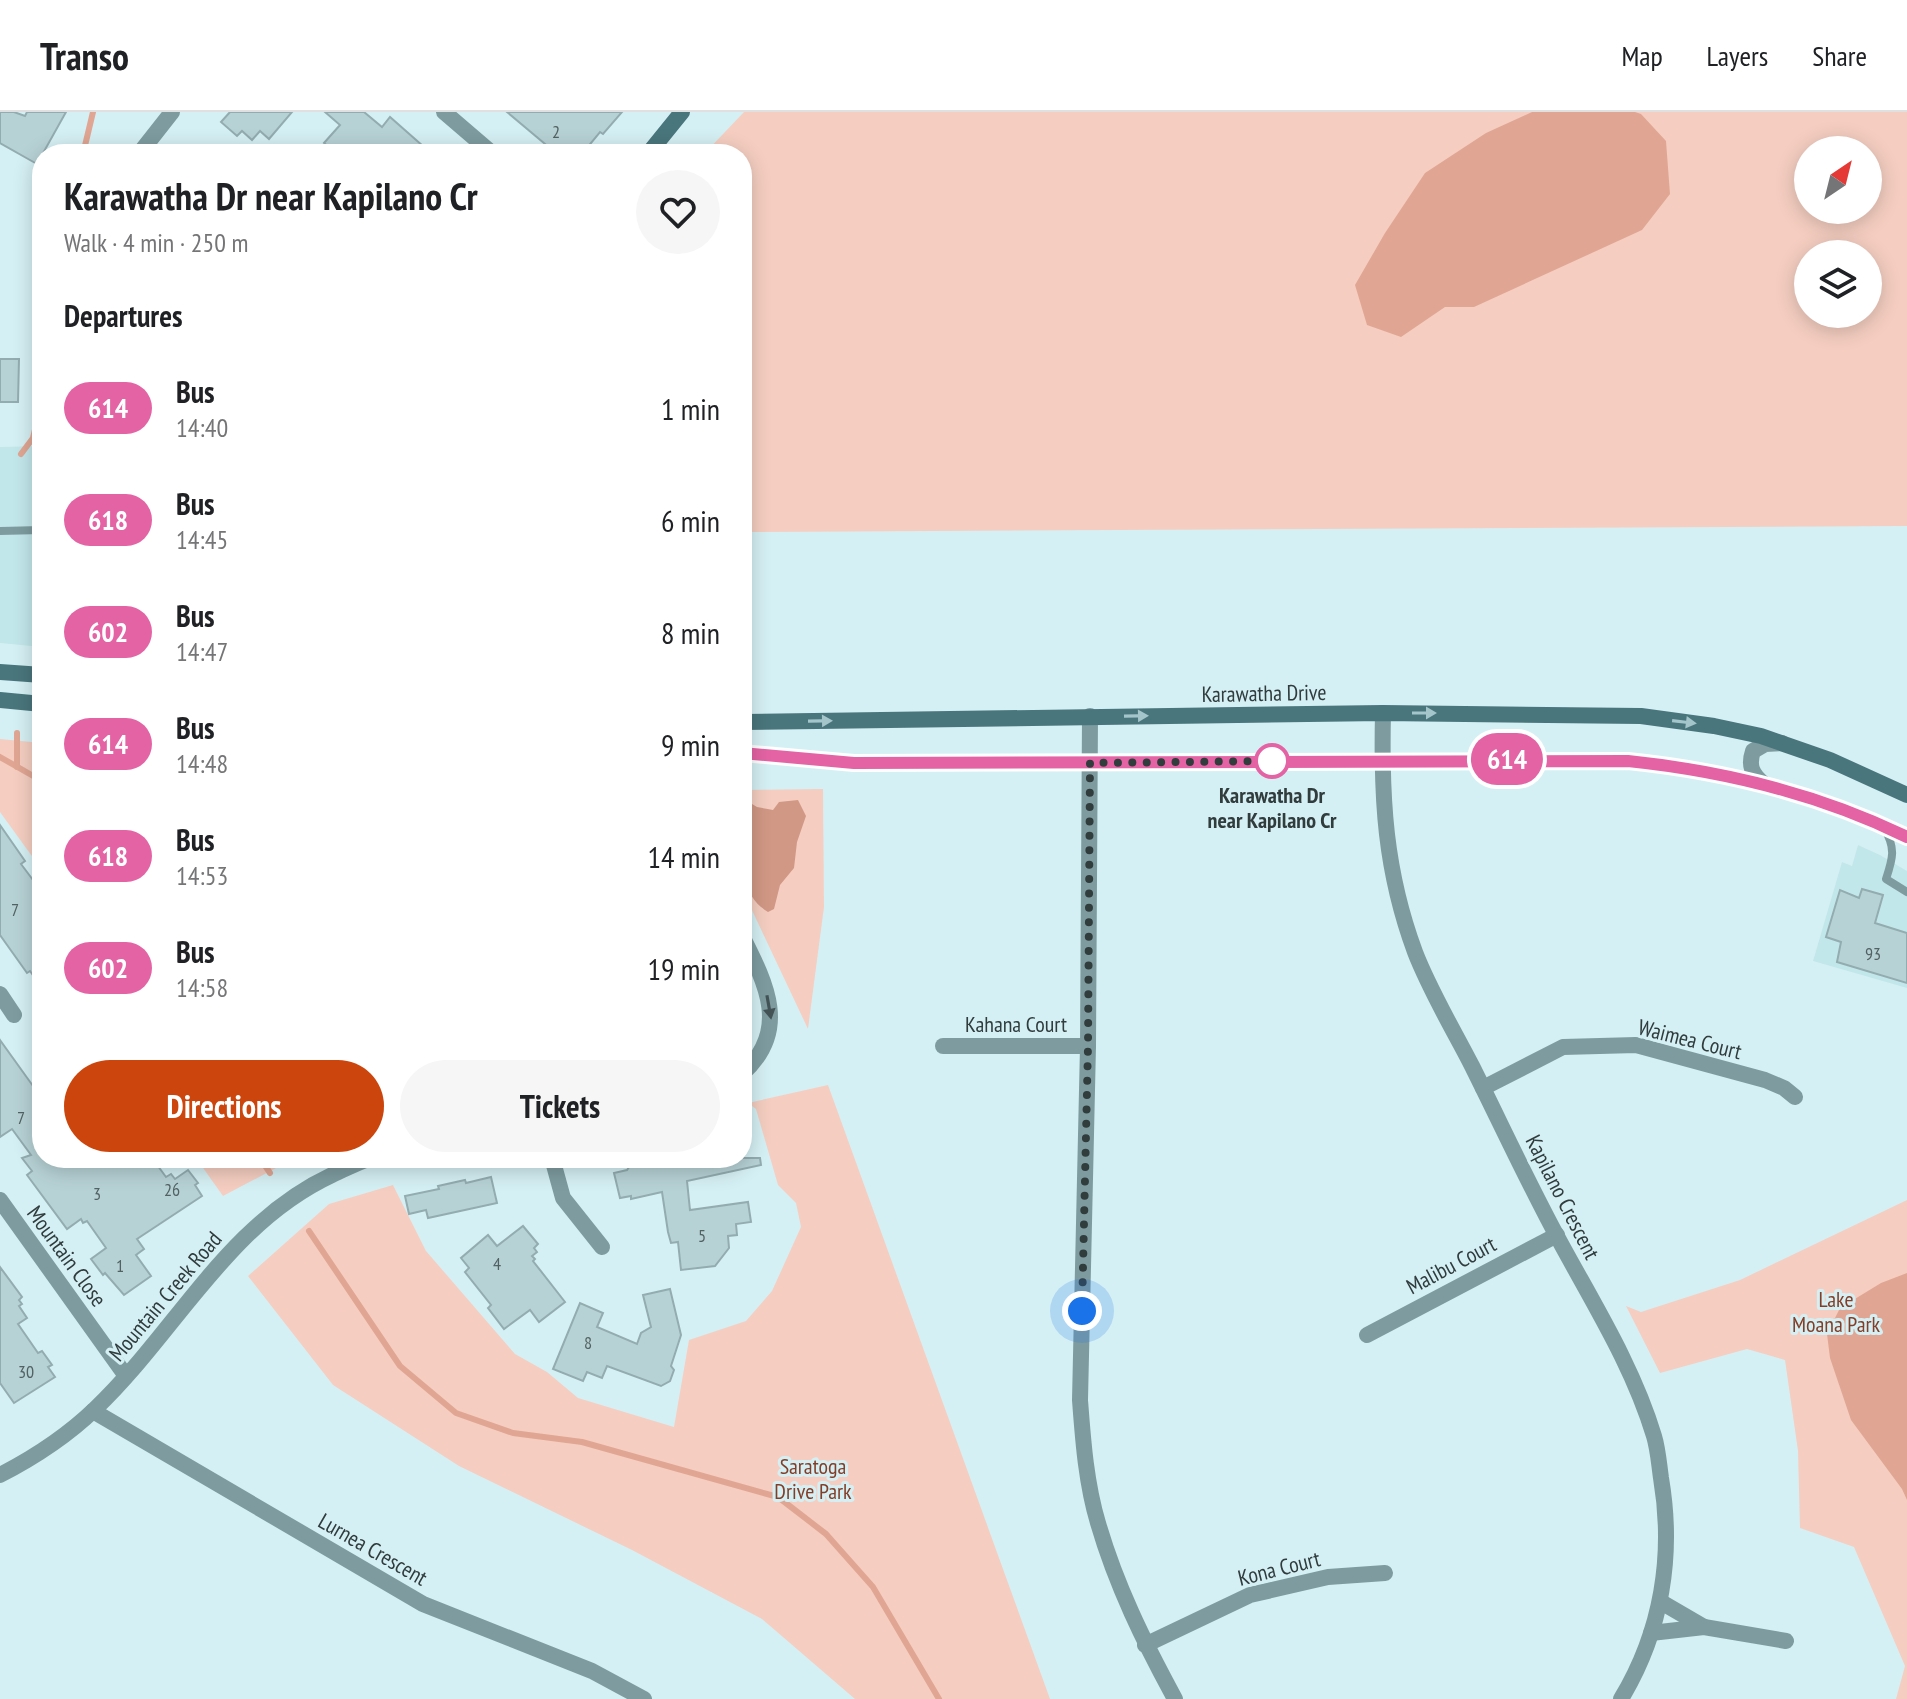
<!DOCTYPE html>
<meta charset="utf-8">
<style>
:root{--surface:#fff;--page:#f6f6f6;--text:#202124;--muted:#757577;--line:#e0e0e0;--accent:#cb450d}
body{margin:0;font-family:"PT Sans Narrow",sans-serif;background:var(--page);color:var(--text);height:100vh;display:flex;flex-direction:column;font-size:30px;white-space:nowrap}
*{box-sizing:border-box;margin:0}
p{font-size:26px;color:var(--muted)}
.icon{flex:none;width:44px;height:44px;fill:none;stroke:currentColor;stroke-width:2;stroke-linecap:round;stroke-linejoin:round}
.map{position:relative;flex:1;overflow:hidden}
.details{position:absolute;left:32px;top:32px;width:720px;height:1024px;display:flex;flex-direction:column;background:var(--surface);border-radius:32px;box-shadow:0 4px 20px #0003}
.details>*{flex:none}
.badge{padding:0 16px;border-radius:26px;font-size:28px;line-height:52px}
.needle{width:52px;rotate:35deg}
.buttons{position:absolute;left:1794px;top:24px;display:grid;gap:16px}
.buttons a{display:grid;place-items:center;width:88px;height:88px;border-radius:50%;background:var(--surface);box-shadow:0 4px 20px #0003;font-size:40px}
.you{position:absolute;width:40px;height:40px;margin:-20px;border:6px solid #fff;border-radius:50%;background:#1a73e8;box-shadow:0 0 0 12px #1a73e833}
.map>.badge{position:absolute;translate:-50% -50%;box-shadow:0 0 0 4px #fff}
h2{padding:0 32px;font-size:30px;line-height:72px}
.round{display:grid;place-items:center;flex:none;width:84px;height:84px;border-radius:42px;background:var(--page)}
.overview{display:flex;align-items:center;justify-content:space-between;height:136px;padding:0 32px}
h1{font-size:38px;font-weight:600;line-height:60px}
.button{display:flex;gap:16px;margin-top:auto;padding:16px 32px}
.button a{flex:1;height:92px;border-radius:48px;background:var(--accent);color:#fff;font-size:32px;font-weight:600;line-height:92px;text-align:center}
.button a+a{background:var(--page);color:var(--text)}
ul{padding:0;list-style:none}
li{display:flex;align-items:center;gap:24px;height:112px;padding:0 32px}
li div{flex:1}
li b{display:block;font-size:30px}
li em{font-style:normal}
li .badge{min-width:88px;font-weight:700;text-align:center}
header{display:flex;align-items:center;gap:48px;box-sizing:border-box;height:112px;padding:0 40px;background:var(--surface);border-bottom:2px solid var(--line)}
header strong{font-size:38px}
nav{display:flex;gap:44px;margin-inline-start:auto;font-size:28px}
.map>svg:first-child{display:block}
.built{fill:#c2e7eb}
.green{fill:#f5cec1;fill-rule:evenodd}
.forest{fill:#d19885}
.water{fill:#e0a693}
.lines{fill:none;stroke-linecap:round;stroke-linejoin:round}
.stream{stroke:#e0a693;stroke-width:6}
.building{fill:#b7d2d5;stroke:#93acb0;stroke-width:2}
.service{stroke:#7e9ca0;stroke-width:8}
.minor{stroke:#7e9ca0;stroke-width:16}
.tertiary{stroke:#7e9ca0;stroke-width:16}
.secondary{stroke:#49767c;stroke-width:16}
.oneway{fill:#a4c5ca}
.oneway2{fill:#445456}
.line-casing{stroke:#fff;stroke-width:18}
.line{stroke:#e463a4;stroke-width:12}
.walk{stroke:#313c3d;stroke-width:8;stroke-dasharray:0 14.4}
.stop-dot{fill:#fff;stroke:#e463a4;stroke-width:4}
.labels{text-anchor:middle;stroke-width:6;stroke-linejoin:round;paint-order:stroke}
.number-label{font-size:18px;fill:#526263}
.street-label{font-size:22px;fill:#313c3d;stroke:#d5f0f4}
.stop-label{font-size:22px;font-weight:bold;fill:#313c3d;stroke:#d5f0f4}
.park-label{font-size:22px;fill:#843d26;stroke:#d5f0f4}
</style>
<header>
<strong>Transo</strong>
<nav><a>Map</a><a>Layers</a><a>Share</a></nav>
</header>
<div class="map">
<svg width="1907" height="1587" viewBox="0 0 1907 1587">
<rect width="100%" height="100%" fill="#d5f0f4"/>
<!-- built -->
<g class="built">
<path d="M42,334V535L0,531V335Z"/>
<path d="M1858,733L1880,743L1907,759V876L1813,849L1842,750L1852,754Z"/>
</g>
<!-- green -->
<g class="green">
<path d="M744,0H1907V414L742,420V42H704ZM1808,38H1868V98H1808ZM1808,142H1868V202H1808Z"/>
<path d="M0,627L42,631V758L0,700Z"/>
<path d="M823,677L824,795L808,917L742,777V678Z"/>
<path d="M828,973L1050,1587H855L762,1507L632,1438L459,1354L333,1273L248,1164L329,1092L393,1073L426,1139L515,1242L547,1260L578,1286L674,1315L689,1228L746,1209L772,1179L801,1115L796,1091L778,1073L756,997L748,991Z"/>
<path d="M196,1046H295L223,1084Z"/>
<path d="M1907,1088V1587H1896L1905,1554L1854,1435L1800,1416L1798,1339L1785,1248L1747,1237L1660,1261L1626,1194L1641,1200L1740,1168Z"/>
</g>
<!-- forest -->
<path class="forest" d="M742,686L757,695L773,698L779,690L798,688L806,704L797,730L794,756L780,773L774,797L768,800C731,778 742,722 742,686Z"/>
<!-- water -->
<g class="water">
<path d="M1532,0H1635L1641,2L1666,29L1670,82L1642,118L1474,195H1445L1401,225L1367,213L1355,173L1385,121L1425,61L1486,21Z"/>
<path d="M1907,1161V1388L1902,1377L1851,1308L1830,1246L1827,1222L1840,1196L1881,1171Z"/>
</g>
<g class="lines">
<!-- stream -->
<g class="stream">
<path d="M83,42L93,0"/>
<path d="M21,342L33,326L42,288"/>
<path d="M0,645L42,669"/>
<path d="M17,655V621"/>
<path d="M260,1046L270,1061"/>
<path d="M309,1119L400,1254L456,1301L513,1321L582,1330L778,1385L826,1422L873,1475L939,1587"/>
</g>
</g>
<!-- building -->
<g class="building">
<path d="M0,0H14L25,4L27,0H66L37,52L0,31Z"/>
<path d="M230,0H292L269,27L260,19L252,28L242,19L237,24L221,10Z"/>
<path d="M325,0H364L382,15L390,5L432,42H337L324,31L340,13Z"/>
<path d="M507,0H622L603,22L600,20L582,42H557Z"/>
<path d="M0,247H19L18,290H0Z"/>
<path d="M0,713L25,749L21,752L42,780V876L30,859L27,861L0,823Z"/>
<path d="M1862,777L1883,783L1875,811L1907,821V871L1837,850L1841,830L1826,825L1840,778L1859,786Z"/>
<path d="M0,928L33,974L42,968V1046H152L166,1065L171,1062L175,1067L188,1058L198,1071L195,1073L202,1084L137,1127L144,1137L136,1143L151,1164L124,1183L105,1161L103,1163L91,1147L106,1136L87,1109L83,1111L81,1107L67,1117L27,1063L32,1059L22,1046L31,1043L12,1017L0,1025Z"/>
<path d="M635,1046H760L761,1053L687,1069L690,1098L748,1090L751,1110L736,1112L737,1123L728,1124L729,1136L715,1154L681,1158L678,1130L671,1131L668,1120L662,1080L631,1087V1084L620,1086L614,1061L627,1058Z"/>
<path d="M491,1065L497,1091L428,1106L426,1098L409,1102L405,1084L439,1077L438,1074L465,1068L466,1071Z"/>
<path d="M523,1114L538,1132L534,1136L537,1140L532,1144L535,1147L533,1149L565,1190L539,1210L530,1198L504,1217L488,1196L491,1193L465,1160L469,1156L461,1146L488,1123L497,1134Z"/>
<path d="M0,1155L22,1185L19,1188L22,1192L19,1194L27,1206L18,1212L38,1241L42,1239L52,1253L48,1255L55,1265L14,1291L0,1271Z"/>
<path d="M670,1177L681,1223L671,1254L674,1258L670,1269L661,1274L607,1254L602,1266L587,1260L583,1269L553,1257L580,1191L603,1201L597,1215L637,1232L641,1221L651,1215L643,1183Z"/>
</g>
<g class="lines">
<!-- service -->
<g class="service">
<path d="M0,419L42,418"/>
<path d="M1884,716C1896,736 1893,746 1886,767L1907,780"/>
</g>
<!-- minor -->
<g class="minor">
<path d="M444,0L493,42"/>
<path d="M139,42L172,0"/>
<path d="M1383,601C1381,687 1385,759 1415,840C1430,879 1453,917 1472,954C1501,1012 1528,1071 1559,1128C1593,1191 1633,1254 1654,1324C1658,1337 1659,1352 1661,1366C1674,1443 1662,1519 1621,1587"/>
<path d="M1090,604L1088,934L1080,1288C1083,1328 1086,1371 1098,1411C1116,1473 1144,1530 1175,1587"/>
<path d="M1764,672C1752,662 1748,654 1753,639L1765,632L1782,631"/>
<path d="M0,882L14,903"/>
<path d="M943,934H1088"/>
<path d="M1483,976L1563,935L1636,933L1765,968L1784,976L1795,985"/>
<path d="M552,1046L563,1086L602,1135"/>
<path d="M0,1088L126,1264"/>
<path d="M1367,1223L1557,1123"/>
<path d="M93,1299L423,1492L592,1559L644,1587"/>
<path d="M1661,1490L1704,1515"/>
<path d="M1651,1521L1704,1515L1786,1529"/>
<path d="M1145,1533L1250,1483L1328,1465L1385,1461"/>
</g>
<!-- tertiary -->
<g class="tertiary">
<path d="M742,824C767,873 790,919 742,962"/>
<path d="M0,1363C33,1346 68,1323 95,1297C176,1220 227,1112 332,1063C345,1057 358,1050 371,1046"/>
</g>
<!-- secondary -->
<g class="secondary">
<path d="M648,42L682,0"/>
<path d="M0,560L42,563"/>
<path d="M0,588L42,592"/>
<path d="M742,610L1383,601L1641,604L1714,614L1761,624L1830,648L1907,683"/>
<path d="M742,641L854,651L1628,649C1725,659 1819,682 1907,725"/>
</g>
</g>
<!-- one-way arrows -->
<defs><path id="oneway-solid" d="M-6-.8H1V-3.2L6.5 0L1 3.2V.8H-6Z" transform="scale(2)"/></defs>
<g class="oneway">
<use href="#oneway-solid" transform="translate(1424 601)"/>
<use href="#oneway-solid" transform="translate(1136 604) rotate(-1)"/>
<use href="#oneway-solid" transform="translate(820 609) rotate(-1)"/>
<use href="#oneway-solid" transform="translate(1684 610) rotate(7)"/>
</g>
<use class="oneway2" href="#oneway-solid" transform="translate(769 895) rotate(80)"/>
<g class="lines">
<!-- line casing -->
<g class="line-casing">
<path id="line" d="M742,641L854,651L1628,649C1725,659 1819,682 1907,725"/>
</g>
<!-- line -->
<use href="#line" class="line"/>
<!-- walk -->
<path class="walk" d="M1082,1199L1088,934L1090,651L1272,649"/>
</g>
<!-- markers -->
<circle class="stop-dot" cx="1272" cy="649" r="16"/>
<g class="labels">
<!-- number labels -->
<g class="number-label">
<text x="556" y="26">2</text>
<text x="15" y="804">7</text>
<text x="1873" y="848">93</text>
<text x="21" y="1012">7</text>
<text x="172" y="1084">26</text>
<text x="97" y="1088">3</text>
<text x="702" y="1130">5</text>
<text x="497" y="1158">4</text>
<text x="120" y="1160">1</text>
<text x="588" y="1237">8</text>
<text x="26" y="1266">30</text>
</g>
<!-- street labels -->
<g class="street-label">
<text transform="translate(1264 581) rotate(-1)" y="8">Karawatha Drive</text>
<text x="1016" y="920">Kahana Court</text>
<text transform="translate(1690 927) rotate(14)" y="8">Waimea Court</text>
<text transform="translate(1563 1085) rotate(63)" y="8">Kapilano Crescent</text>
<text transform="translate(67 1144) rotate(54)" y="8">Mountain Close</text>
<text transform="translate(1451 1153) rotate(-28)" y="8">Malibu Court</text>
<text transform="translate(165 1184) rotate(-50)" y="8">Mountain Creek Road</text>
<text transform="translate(373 1437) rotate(30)" y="8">Lurnea Crescent</text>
<text transform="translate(1279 1456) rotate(-14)" y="8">Kona Court</text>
</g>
<!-- stop labels -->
<g class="stop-label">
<text x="1272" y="691">Karawatha Dr<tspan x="1272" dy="25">near Kapilano Cr</tspan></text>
</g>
<!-- park labels -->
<g class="park-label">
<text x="1836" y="1195">Lake<tspan x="1836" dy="25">Moana Park</tspan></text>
<text x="813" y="1362">Saratoga<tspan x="813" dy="25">Drive Park</tspan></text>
</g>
</g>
</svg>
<div class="buttons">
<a><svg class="needle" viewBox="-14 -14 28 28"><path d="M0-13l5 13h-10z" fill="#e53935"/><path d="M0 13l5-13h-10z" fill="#757577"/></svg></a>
<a><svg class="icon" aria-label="layers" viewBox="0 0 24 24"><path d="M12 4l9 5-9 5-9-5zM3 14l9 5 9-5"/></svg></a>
</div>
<div class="you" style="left:1082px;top:1199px"></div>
<b class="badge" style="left:1507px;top:647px;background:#e463a4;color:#fff">614</b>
<section class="details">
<div class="overview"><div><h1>Karawatha Dr near Kapilano Cr</h1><p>Walk · 4 min · 250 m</p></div><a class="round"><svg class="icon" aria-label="heart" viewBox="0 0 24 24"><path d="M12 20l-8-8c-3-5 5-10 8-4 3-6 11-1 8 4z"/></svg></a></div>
<h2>Departures</h2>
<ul>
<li><span class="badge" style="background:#e463a4;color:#fff">614</span><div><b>Bus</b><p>14:40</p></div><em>1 min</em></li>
<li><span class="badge" style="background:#e463a4;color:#fff">618</span><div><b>Bus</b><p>14:45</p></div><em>6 min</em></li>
<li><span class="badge" style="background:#e463a4;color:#fff">602</span><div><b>Bus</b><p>14:47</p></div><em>8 min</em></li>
<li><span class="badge" style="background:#e463a4;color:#fff">614</span><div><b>Bus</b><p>14:48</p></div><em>9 min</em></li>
<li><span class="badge" style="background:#e463a4;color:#fff">618</span><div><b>Bus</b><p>14:53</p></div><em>14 min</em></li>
<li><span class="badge" style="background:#e463a4;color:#fff">602</span><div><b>Bus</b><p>14:58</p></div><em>19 min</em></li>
</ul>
<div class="button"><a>Directions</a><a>Tickets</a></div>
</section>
</div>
